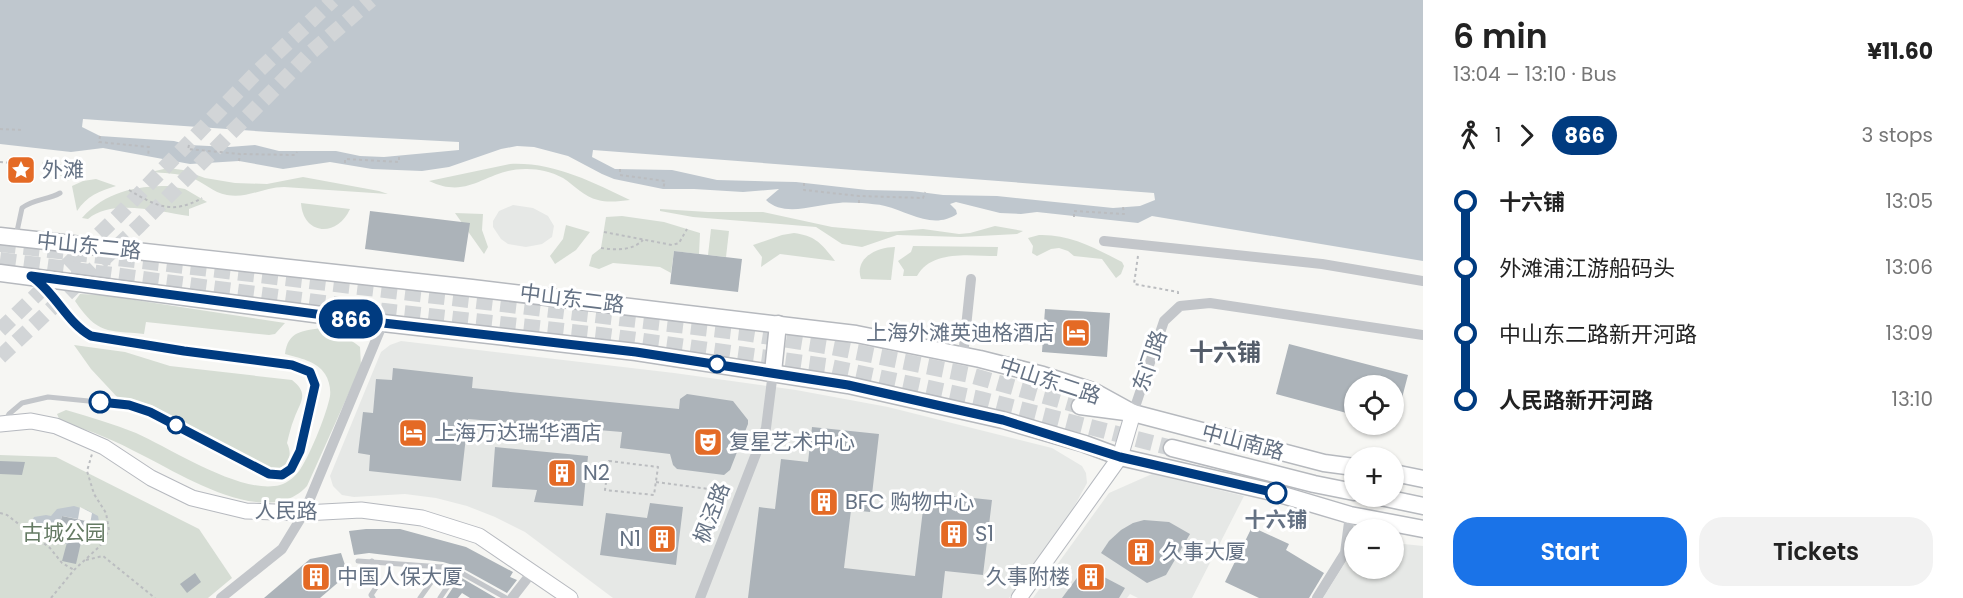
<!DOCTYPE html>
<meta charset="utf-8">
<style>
:root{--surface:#fff;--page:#f2f2f2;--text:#222;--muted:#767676;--accent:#1a73e8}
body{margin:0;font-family:Poppins,"Noto Sans SC",sans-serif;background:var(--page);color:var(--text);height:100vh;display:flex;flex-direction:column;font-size:22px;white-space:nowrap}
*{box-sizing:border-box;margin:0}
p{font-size:20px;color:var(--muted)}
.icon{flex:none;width:33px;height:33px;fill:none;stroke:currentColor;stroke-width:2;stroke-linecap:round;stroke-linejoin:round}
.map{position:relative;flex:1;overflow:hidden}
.panel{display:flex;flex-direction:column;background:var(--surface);width:540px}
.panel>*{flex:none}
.badge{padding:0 12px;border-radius:20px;font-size:21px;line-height:39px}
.tools{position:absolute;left:1344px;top:375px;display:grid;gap:12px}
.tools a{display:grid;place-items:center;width:60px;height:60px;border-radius:50%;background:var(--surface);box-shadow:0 2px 4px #0004;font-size:30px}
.map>.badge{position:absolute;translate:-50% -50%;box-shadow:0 0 0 3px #fff}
.legs{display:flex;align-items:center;gap:9px;height:66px;padding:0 30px;font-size:20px}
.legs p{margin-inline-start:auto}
.headline{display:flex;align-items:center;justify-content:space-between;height:102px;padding:0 30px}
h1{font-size:33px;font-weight:600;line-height:45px}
.cta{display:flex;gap:12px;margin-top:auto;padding:12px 30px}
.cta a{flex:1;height:69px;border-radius:24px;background:var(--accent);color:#fff;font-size:24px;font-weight:600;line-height:69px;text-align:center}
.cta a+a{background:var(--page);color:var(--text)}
ul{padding:0 30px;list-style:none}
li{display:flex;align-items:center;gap:21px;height:66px;font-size:22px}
li i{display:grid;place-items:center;width:9px;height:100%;margin:0 8px;background:currentColor}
li i::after{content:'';width:15px;height:15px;margin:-8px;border:4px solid;border-radius:50%;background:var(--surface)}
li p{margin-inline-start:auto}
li:first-child i{background:linear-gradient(#0000 50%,currentColor 0)}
li:last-child i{background:linear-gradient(currentColor 50%,#0000 0)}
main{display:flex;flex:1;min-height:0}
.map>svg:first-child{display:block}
.built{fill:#e6e8e6}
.green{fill:#d6ddd4}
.water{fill:#bfc7ce}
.pier{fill:#f6f6f3}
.building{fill:#acb3b9}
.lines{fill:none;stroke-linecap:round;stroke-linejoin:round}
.secondary-tunnel{stroke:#d2d5d7;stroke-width:15;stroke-dasharray:15 8;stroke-linecap:butt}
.primary-tunnel{stroke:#d2d5d7;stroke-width:16;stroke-dasharray:16 8;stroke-linecap:butt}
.secondary-casing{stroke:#b6b9bf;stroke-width:17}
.primary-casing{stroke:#b6b9be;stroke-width:19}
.path{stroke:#bbbdc0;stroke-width:2;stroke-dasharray:3 3;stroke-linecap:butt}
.lane{stroke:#c3c6ca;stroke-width:5}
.street{stroke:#c3c6ca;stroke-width:10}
.secondary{stroke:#fff;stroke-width:15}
.primary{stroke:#fff;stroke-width:16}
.line-1-casing{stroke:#fff;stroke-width:14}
.line-1{stroke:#003b80;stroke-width:9}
.stop-1-dot{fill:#fff;stroke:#003b80;stroke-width:3}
.labels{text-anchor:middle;stroke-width:6;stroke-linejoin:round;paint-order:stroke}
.poi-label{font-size:21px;fill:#657284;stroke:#fff;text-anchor:start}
.street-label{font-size:21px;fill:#657284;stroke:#fff}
.stop-label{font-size:21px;font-weight:bold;fill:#657284;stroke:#fff}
.park-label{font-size:21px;fill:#657b64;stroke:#fff}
.quarter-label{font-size:24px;font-weight:bold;fill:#535c69;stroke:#fff}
</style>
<main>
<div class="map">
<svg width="1423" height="598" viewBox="0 0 1423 598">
<rect width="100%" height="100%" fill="#f6f6f3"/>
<!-- built -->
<g class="built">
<path d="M513,205L533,208L548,216L554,226L552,237L542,244L526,247L508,244L501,239L493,227V221L499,211Z"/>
<path d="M401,341L674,373L796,390L888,407L1052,448L1082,466L1086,473L1087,483L1069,516L1009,598H613L525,532L495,517L467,506L436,498L405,494L354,497L342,495L333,486L330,476L381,352L390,345Z"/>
<path d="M1152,474L1244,496L1192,598H1138L1130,594L1127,598H1033L1109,493Z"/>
<path d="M1394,543L1423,546V598H1323L1350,555L1354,552V568H1394Z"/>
</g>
<!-- green -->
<g class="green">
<path d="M44,161L68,166L84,173L67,181L56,172L43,166L42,163Z"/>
<path d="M510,164C554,162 592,182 630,200C620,201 608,203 598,200C584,197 574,185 563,178C552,172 539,169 527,169C486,168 471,201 429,181Z"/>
<path d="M168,168L183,170L205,178L235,183L267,184L303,177L379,191L388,194L284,187C264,187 247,199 227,195C213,193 203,181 189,177C177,173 163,173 151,172Z"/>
<path d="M96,179L116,186C99,191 87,196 77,211L72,186L83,181Z"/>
<path d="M168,186L185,189L207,202L189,209V216C160,212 112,198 88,219L82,218C105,192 135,186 168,186Z"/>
<path d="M301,203L350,209C337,238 303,235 301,203Z"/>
<path d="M660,209L708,212H763L832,227L888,232L923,229L959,234L970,233L995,226L1023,231L1017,234L961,237L897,235L862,247L842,244L816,227L693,217L660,211Z"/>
<path d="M455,213L483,214L482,230L488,247L484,254Z"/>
<path d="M622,216L664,222L700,233L699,254L674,251L671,273L660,267L613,263L599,269L589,266L592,255L601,248L606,217Z"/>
<path d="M566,225L590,232L576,250L555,264L550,256L563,239Z"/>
<path d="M711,229L729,231L726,257L708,255Z"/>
<path d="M794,233C816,236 822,244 835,261L780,254L761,267L762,257L753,245L782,235Z"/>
<path d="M1039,235C1070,234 1095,248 1122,262L1124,266L1121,274L1116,278L1102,259L1074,256L1068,251L1059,248L1051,249L1037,256L1032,253L1033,246L1028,238Z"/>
<path d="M913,246L998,247L997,256C971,256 932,249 917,276H903L904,270L898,261L911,252Z"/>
<path d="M895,247L891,280L861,279C854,258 877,247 895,247Z"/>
<path d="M80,294L102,295L285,323L275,334L269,335L146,322L144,334C107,330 98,335 75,301Z"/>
<path d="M322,328C336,332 348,337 360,347L361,366L307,486C304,489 300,493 296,495C254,521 180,474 142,455C117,442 90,429 61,423L57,414L66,410C90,417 113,424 136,433C172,449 241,495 280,485C288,483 297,475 301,468C311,453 327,413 330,396C331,389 329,380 325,374C317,361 299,358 285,354C288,331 302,331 322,328Z"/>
<path d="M74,345L125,352L170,366L292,380C310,394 300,402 294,419C291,426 289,435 287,443C293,456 289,467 274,470L151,405L136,401L118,398L91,369Z"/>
<path d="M0,455L56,457L199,529L232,578L208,598H0Z"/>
</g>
<!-- water -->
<g class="water">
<path d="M0,0H1423V261L1152,216L1138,223L1037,212L1021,214L1000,213L956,202L950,204L956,210L957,214C933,230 909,212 885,206C878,204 870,204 862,203C854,203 846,202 839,203C817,204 784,218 766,200L779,189L743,192L694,189H663L614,179L602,174L568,156L534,147L517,146L501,149L449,167L422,171L372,169L330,162L283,169L239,161L190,164L103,148L71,152L0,144Z"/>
<path d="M74,506L87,510L98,516L101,533L97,541C62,550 59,541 31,523L34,517L46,515L51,516L57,509Z"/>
</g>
<!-- pier -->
<g class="pier">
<path d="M83,119L269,132L459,142V150L384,157L360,156L336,151H279L255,145L229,147L189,145L174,141L100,136L82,127Z"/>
<path d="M593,150L1154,193L1155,200L1140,206L1113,208L997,196L943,195L912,191L867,190L796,182L717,180L672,170L615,169L592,157Z"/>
<path d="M80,507L92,513L90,524L95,526L94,534L83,533L79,549L66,548L70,531L59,527L62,516L78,519Z"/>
</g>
<!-- building -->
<g class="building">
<path d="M370,211L470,223L464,262L365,249Z"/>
<path d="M674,251L742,259L738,292L670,284Z"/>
<path d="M1045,309L1110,313L1107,357L1042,352Z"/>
<path d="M1289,344L1408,375L1397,417H1394V386H1354V415L1276,394Z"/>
<path d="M393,368L473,377L472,388L679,409L680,399L687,394L733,401L748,420V424L730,470L724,475L677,469L673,465L670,454L620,448L622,432L468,419L461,481L369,471L370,455L358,453L363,412L373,413L376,379L392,380Z"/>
<path d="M812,427L879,434L870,512L851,510L844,568L915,576L925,493L992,500L983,575L945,571L942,598H748L759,507L775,509L781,459L808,462Z"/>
<path d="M495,447L588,456L583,506L534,502L537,490L492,487Z"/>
<path d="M0,461L25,462L22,475L0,474Z"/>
<path d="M650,503L683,507L676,565L600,555L606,513L647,518Z"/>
<path d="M62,516L86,521L76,564L62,561L70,531L59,527Z"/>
<path d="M1144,520L1169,522L1190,534L1166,575L1147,583L1101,553L1109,541L1121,530L1133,523Z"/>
<path d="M1252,527L1289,544L1286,550L1324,573L1309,598H1259L1225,582Z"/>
<path d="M366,529H400L466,547L513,572L510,577L517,580L507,593L460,567L443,562L369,553L354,555L349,531Z"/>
<path d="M341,553L348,574L320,598H264L310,559Z"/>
<path d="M1085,567L1125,588L1119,598H1062Z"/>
<path d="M195,573L201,582L187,593L180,584Z"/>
<path d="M460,577L496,598H470L462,593L458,598H446Z"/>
</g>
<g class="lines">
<!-- secondary-tunnel -->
<g class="secondary-tunnel">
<path d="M0,330L118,216L254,75L333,0"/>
<path d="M0,357L139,226L309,54L371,0"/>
</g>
<!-- primary-tunnel -->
<g class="primary-tunnel">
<path d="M0,244L745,333L832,347L970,375L1080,406"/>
<path d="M0,260L384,311L600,335L826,366L980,399L1172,448"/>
</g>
<!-- secondary casing -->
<g class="secondary-casing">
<g id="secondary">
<path d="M0,424L31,421L56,426L104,447L151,478L192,498L246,511L304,513L361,510L422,518L479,536L570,598"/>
<path d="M1019,598L1120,457L1133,413"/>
</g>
</g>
<!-- primary casing -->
<g class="primary-casing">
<g id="primary">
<path d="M0,236L472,288L856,334L980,359L1043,375L1093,391L1133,413"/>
<path d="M0,273L383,323L636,352L848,385L1003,420L1085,444L1120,457L1276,493L1350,515L1423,529"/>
<path d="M773,372L778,324"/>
<path d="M1080,406L1133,413L1324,463L1354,467"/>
<path d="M1172,448L1314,484L1354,492"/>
<path d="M1394,473L1423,479"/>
<path d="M1376,496L1423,506"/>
</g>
</g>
<!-- path -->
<g class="path">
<path d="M0,129L21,130"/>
<path d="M100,136L99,142L149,147L148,156"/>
<path d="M189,145L188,149L240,154L295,155L297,152"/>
<path d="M239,161L240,154"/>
<path d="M0,162L30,165"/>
<path d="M345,163V159L399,162V157"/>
<path d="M620,169V175L665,181L663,189"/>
<path d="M804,183V190L859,196L923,198L925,192"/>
<path d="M129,190C156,206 172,215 202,198"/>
<path d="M859,203V196"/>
<path d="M1074,217V211L1124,214L1123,207"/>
<path d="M604,232L672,245L679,243L687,229"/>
<path d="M601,248C616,250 632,251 643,240"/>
<path d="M1138,256L1134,284L1178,292V294"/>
<path d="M609,461L658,467L654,495L605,490Z"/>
<path d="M656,482L731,492"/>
<path d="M0,513L7,515L50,548L62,563L74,570"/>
<path d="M86,560L103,556L155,598"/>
<path d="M51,598L74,570L100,546L109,530L106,513L94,494L87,471L92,454"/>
</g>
<!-- lane -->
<g class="lane">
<path d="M16,236L22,208C33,199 48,200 60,193"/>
<path d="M5,421L9,414L22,403L48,397L129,405L150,412L274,475H282L291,469L300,451L315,385L310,372L292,365L184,351L91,336L79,327L42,283"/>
<path d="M358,561L442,567L458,571L506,598"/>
<path d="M372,561L379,583L371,595L373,598"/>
<path d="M420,598L442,567"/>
<path d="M440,598L458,571"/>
</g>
<!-- street -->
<g class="street">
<path d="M1104,241L1322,264L1423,281"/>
<path d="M963,356L971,279"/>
<path d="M1133,413L1164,321L1180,306L1210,303L1423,335"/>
<path d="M221,598L282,549L304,513L383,323"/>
<path d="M512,598L533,571"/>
<path d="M700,598L766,428L773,372"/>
<path d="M1317,598L1345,553L1350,515"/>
</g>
<!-- secondary -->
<use href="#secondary" class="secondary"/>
<!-- primary -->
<use href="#primary" class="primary"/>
</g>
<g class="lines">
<!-- line-1 casing -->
<g class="line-1-casing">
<path id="line-1" d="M100,402L129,405L150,412L269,474L282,475L291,469L300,451L315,385L310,372L292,365L184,351L91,336C67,323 55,292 31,276L383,323L636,352L848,385L1003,420L1120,457L1276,493"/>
</g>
<!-- line-1 -->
<use href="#line-1" class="line-1"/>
</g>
<!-- icons -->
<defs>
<g id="sight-square" transform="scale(1.5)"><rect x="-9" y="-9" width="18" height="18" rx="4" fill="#e46a25" stroke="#fff"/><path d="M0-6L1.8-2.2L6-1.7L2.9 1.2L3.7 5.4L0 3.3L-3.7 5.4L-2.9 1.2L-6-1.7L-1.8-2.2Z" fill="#fff"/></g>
<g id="hotel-square" transform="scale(1.5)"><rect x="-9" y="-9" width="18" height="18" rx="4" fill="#e46a25" stroke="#fff"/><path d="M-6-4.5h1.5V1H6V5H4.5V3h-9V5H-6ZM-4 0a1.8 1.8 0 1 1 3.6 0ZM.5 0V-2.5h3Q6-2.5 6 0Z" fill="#fff"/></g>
<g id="theatre-square" transform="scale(1.5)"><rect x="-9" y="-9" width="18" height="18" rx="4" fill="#e46a25" stroke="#fff"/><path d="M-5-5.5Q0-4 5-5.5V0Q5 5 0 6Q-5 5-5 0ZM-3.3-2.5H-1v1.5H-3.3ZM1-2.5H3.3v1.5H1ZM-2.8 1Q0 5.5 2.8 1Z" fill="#fff"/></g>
<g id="building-square" transform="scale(1.5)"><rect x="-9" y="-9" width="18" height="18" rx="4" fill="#e46a25" stroke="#fff"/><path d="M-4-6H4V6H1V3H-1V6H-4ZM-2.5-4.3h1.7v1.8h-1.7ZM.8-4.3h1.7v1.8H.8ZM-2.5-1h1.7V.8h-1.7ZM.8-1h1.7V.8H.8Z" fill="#fff"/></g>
</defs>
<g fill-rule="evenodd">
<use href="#sight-square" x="21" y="170"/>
<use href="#hotel-square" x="1076" y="333"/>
<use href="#hotel-square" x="413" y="433"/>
<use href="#theatre-square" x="708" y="442"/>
<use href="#building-square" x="562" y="473"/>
<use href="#building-square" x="824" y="502"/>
<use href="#building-square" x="954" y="534"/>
<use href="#building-square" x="662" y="539"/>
<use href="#building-square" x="1141" y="552"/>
<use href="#building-square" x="316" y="577"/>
<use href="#building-square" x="1091" y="577"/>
</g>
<!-- markers -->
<g class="stop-1-dot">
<circle cx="717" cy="364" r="8"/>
<circle cx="100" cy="402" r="10"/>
<circle cx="176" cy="425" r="8"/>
<circle cx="1276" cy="493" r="10"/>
</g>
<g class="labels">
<!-- poi labels -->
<g class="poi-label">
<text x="42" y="177">外滩</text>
<text x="1055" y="340" text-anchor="end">上海外滩英迪格酒店</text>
<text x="434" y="440">上海万达瑞华酒店</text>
<text x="729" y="449">复星艺术中心</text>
<text x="583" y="480">N2</text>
<text x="845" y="509">BFC 购物中心</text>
<text x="975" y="541">S1</text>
<text x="641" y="546" text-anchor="end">N1</text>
<text x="1162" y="559">久事大厦</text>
<text x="337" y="584">中国人保大厦</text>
<text x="1070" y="584" text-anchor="end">久事附楼</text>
</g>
<!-- street labels -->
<g class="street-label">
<text transform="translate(89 246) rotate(6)" y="7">中山东二路</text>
<text transform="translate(572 299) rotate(7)" y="7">中山东二路</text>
<text transform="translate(1150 361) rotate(-71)" y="7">东门路</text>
<text transform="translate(1050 381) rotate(18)" y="7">中山东二路</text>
<text transform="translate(1243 442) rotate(15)" y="7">中山南路</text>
<text transform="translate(286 511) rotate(1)" y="7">人民路</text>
<text transform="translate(712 513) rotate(-69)" y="7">枫泾路</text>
</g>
<!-- stop labels -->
<g class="stop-label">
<text x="1276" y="527">十六铺</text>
</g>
<!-- park labels -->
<g class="park-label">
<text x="64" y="540">古城公园</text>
</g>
<!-- quarter labels -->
<g class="quarter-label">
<text x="1225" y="361">十六铺</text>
</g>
</g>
</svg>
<div class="tools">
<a><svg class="icon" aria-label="locate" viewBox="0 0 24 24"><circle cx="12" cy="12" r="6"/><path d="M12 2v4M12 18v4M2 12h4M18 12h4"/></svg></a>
<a>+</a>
<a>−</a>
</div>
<b class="badge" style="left:351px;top:319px;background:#003b80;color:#fff">866</b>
</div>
<section class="panel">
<div class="headline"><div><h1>6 min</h1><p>13:04 – 13:10 · Bus</p></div><b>¥11.60</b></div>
<div class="legs"><svg class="icon" aria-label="walk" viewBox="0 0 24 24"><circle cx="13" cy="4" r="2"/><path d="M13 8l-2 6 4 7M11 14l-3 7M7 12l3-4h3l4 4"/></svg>1<svg class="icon" aria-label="forward" viewBox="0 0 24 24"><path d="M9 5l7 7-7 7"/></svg><b class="badge" style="background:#003b80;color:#fff">866</b><p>3 stops</p></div>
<ul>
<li><i style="color:#003b80"></i><b>十六铺</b><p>13:05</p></li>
<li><i style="color:#003b80"></i><span>外滩浦江游船码头</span><p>13:06</p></li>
<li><i style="color:#003b80"></i><span>中山东二路新开河路</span><p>13:09</p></li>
<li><i style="color:#003b80"></i><b>人民路新开河路</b><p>13:10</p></li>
</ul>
<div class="cta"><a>Start</a><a>Tickets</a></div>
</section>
</main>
